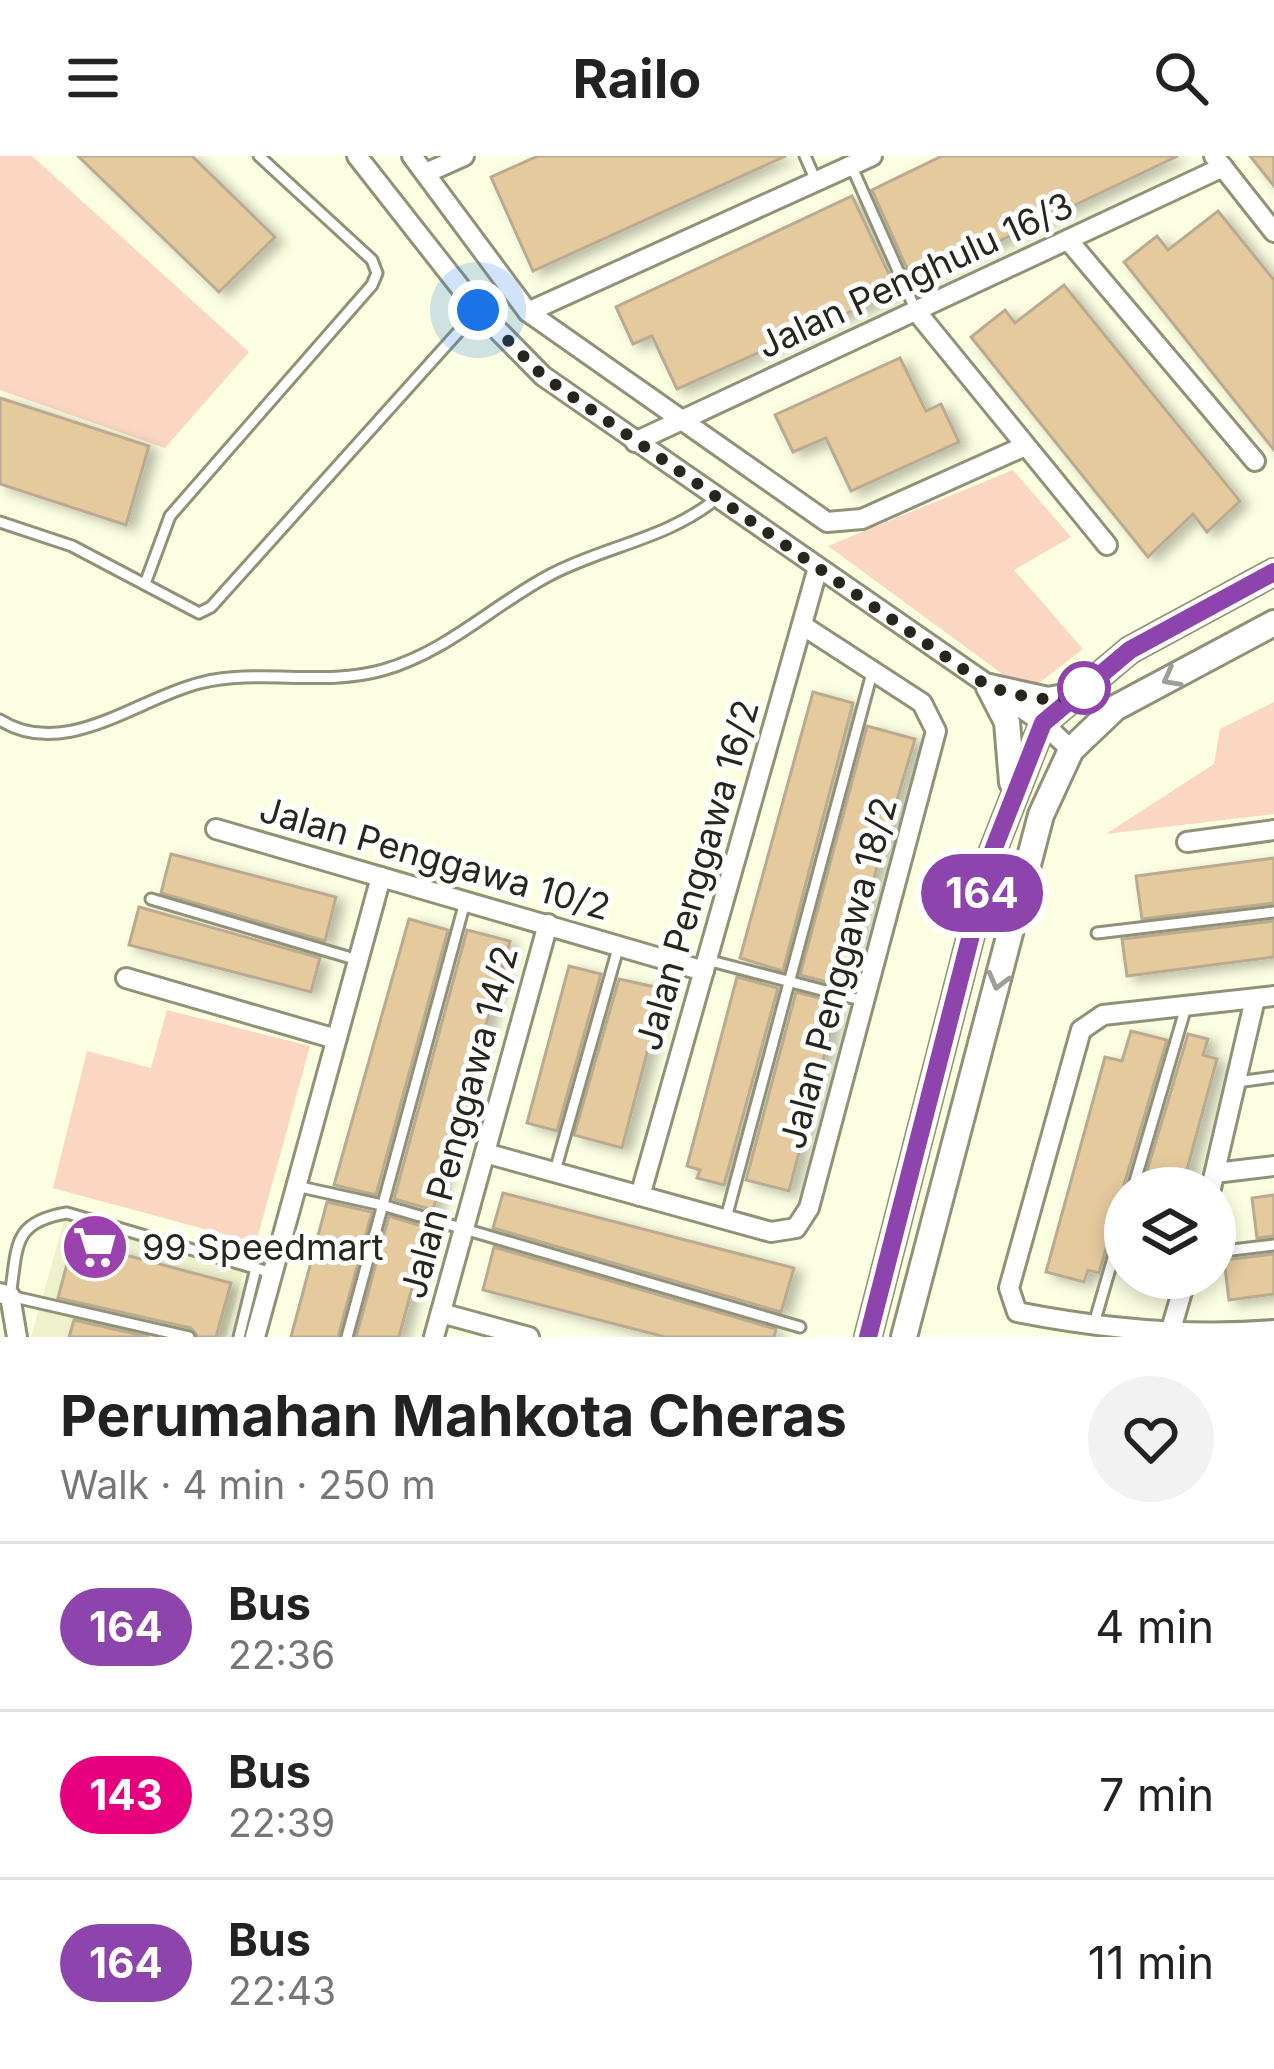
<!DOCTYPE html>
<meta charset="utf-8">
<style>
:root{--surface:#fff;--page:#f2f2f2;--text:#222;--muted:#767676;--line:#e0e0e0}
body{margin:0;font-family:Inter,sans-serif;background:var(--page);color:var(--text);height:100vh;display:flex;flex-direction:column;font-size:45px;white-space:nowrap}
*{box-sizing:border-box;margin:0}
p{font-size:39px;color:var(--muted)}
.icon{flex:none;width:66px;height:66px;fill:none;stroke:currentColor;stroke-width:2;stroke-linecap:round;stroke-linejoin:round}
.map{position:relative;height:1181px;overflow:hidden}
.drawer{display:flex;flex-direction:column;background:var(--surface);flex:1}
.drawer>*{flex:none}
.badge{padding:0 24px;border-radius:39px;font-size:42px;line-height:78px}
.controls{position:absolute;left:1104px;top:1011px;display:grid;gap:24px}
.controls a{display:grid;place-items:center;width:132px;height:132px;border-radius:50%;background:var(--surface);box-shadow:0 6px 18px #0003;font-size:60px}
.you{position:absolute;width:60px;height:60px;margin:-30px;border:9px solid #fff;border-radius:50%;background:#1a73e8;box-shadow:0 0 0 18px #1a73e833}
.map>.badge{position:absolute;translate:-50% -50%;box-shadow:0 0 0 6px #fff}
.round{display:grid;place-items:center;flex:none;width:126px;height:126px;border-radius:63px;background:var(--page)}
.head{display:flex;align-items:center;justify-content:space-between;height:204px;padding:0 60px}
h1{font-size:57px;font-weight:700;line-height:90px}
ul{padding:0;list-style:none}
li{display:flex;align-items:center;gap:36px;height:168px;padding:0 60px;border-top:3px solid var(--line)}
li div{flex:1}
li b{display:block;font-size:45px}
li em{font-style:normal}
li .badge{min-width:132px;font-weight:700;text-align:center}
header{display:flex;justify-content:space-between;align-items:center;height:156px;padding:0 60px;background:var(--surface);font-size:54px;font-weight:700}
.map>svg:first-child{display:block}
.built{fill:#eff1cc}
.green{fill:#fbd6c2}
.building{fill:#e5ca9d;stroke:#b9aa91;stroke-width:3;filter:url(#shadow)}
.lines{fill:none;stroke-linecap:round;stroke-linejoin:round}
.lane-casing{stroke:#909277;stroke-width:15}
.street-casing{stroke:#909277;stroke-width:24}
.secondary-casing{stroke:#909277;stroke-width:30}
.lane{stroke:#fff;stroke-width:9}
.street{stroke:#fff;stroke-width:18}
.secondary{stroke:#fff;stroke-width:24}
.oneway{stroke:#9d9d99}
.line-casing{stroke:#fff;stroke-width:27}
.line{stroke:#8e44ad;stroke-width:18}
.walk{stroke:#26261c;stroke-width:12;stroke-dasharray:0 21.6}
.stop-dot{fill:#fff;stroke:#8e44ad;stroke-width:6}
.labels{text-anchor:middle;stroke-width:10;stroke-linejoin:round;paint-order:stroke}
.street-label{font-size:36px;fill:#26261c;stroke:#fff}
.poi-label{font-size:36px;fill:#26261c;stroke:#fff;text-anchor:start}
</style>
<header><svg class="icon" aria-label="menu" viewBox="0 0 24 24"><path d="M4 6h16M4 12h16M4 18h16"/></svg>Railo<svg class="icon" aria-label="search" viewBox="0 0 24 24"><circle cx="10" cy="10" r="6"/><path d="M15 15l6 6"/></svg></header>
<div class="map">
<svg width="1274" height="1181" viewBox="0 0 1274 1181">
<defs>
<filter id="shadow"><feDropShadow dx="8" dy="4.5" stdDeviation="6" flood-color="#0004"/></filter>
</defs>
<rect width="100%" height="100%" fill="#fbfee0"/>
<!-- built -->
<path class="built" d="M65,1062L244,1113L226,1181H31Z"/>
<!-- green -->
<g class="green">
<path d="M0,0H32L249,196L165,292L0,234Z"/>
<path d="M1013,314L1071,381L1014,414L1083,493L1027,536L828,390Z"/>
<path d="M1274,546V658L1106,678L1214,608L1220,573Z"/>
<path d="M167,854L310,890L256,1087L53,1032L87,895L151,912Z"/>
</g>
<!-- building -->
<g class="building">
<path d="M78,0H192L275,81L219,136Z"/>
<path d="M538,0H786L533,115L491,21Z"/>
<path d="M942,0H1178L913,126L872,34Z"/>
<path d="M1250,0H1274V30Z"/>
<path d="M852,40L897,135L677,233L652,180L633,188L616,151Z"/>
<path d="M1218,55L1274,124V294L1124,106L1157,80L1168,94Z"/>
<path d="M1064,129L1240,345L1207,376L1193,358L1148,401L971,181L1005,154L1015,167Z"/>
<path d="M900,202L926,255L941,248L959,286L851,335L826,282L793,296L775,259Z"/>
<path d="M0,242L149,290L126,369L0,328Z"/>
<path d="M813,536L853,547L783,815L740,802Z"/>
<path d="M867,570L915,583L842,830L800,819Z"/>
<path d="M171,698L336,741L325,785L161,737Z"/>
<path d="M1274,702V747L1142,763L1136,720Z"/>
<path d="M139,751L320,802L311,836L129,789Z"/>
<path d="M409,763L448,774L376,1039L334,1029Z"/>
<path d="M1274,765V801L1127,820L1122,783Z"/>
<path d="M467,774L510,785L433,1054L394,1043Z"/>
<path d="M569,810L601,818L557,975L527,967Z"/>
<path d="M737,821L778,832L724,1029L697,1022L700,1014L687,1010Z"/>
<path d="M619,823L664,833L622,992L574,979Z"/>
<path d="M796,836L838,847L789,1035L746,1024Z"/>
<path d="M1131,875L1167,884L1124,1029L1125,1052L1116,1058L1099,1117L1088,1114L1084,1126L1046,1116L1105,901L1122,905Z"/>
<path d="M1188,878L1208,883L1203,899L1217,903L1182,1032H1142Z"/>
<path d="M503,1037L794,1112L783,1150L781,1156L493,1072Z"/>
<path d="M1274,1039V1080L1257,1082L1252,1042Z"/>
<path d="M327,1046L372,1056L338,1181H291Z"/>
<path d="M389,1060L428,1072L399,1181H356Z"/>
<path d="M73,1085L231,1127L216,1181H198L191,1172L58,1142Z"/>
<path d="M494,1091L776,1173L774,1181H665L483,1134Z"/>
<path d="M1274,1098V1138L1229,1144L1224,1104Z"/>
<path d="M74,1164L149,1181H69Z"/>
</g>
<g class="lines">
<!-- lane casing -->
<g class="lane-casing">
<g id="lane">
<path d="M805,0L816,25"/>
<path d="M851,9L916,155"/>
<path d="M0,366L72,390L199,457L211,451L478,154"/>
<path d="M146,425L170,360L372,129L377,117L372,104L259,0"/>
<path d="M0,564C65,605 138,542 200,527C259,512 323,531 383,514C447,496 493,449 550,419C605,390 667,383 716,343"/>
<path d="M151,743L358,804"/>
<path d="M1097,777L1274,756"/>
<path d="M707,804L864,845"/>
<path d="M1237,926L1274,921"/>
<path d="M555,1015L619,789"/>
<path d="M296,1030L382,1049L800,1171"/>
<path d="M1133,1032L1186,851"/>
<path d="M726,1062L872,517"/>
<path d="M1215,1096L1274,1089"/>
<path d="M1093,1171L1125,1061"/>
<path d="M189,1181L10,1140C18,1091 11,1066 67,1057L272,1117"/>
<path d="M239,1181L256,1112"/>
<path d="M347,1181L465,746"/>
</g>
</g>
<!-- street casing -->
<g class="street-casing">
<g id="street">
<path d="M357,0L478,154L543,220L1043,567L1071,594"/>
<path d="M412,0L528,156L827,366L862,363L1025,290"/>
<path d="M1214,0L1274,76"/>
<path d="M426,17L464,0"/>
<path d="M1068,84L1255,305"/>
<path d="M916,155L1107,389"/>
<path d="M528,156L872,0"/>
<path d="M635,286L1223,11"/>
<path d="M216,673L704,815"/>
<path d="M1187,686L1274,674"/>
<path d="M126,822L336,883"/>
<path d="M1274,840L1103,859L1081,874L1009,1132L1017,1156C1103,1173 1187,1181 1274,1174"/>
<path d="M485,997L771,1076L796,1072L809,1052L936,575L922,547L802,469"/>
<path d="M1215,1017L1274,1010"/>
<path d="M1211,1032L1255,843"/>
<path d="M640,1040L817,415"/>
<path d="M0,1137L10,1140L17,1181"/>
<path d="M441,1157L529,1181"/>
<path d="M1170,1177L1186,1122"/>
<path d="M255,1181L381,721"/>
<path d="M434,1181L548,768"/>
</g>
</g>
<!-- secondary casing -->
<g class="secondary-casing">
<g id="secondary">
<path d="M989,531L1007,566L1012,626"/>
<path d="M989,531L1048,544L1075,539"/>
<path d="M868,1181L992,697L1043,567L1130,494L1274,416"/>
<path d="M904,1181L1041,659L1071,594L1115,552L1274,467"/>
</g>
</g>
<!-- lane -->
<use href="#lane" class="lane"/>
<!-- street -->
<use href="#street" class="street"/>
<!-- secondary -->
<use href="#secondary" class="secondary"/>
</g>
<!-- one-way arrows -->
<defs><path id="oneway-chevron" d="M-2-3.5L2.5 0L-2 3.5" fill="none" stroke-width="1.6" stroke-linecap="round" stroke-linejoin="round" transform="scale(3)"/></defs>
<g class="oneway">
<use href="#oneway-chevron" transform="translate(1171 522) rotate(152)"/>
<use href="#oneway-chevron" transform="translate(998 825) rotate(105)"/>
</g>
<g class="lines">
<!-- line casing -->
<g class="line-casing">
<path id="line" d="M868,1181L992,697L1043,567L1130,494L1274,416"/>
</g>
<!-- line -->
<use href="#line" class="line"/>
<!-- walk -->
<path class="walk" d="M478,154L543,220L989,531C1018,539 1062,553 1084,532"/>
</g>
<!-- icons -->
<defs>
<g id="supermarket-disc" transform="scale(3.45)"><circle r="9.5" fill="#9b42ae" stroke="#fff"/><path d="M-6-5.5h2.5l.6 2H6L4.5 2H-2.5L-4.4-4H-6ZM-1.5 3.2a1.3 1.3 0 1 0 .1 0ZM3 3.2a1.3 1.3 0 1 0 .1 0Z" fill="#fff"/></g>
</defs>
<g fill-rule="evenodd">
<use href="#supermarket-disc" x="95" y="1091"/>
</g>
<!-- markers -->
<circle class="stop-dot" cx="1084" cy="532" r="24"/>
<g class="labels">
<!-- street labels -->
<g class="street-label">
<text transform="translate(915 119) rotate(-25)" y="13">Jalan Penghulu 16/3</text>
<text transform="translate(435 702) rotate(16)" y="13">Jalan Penggawa 10/2</text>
<text transform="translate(697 719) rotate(-74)" y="13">Jalan Penggawa 16/2</text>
<text transform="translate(838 817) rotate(-75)" y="13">Jalan Penggawa 18/2</text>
<text transform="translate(459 966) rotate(-75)" y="13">Jalan Penggawa 14/2</text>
</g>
<!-- poi labels -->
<g class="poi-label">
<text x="142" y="1104">99 Speedmart</text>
</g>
</g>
</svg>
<div class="controls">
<a><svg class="icon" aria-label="layers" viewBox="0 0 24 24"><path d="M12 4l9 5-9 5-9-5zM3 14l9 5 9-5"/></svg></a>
</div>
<div class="you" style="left:478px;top:154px"></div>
<b class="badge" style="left:982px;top:737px;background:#8e44ad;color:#fff">164</b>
</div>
<section class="drawer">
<div class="head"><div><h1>Perumahan Mahkota Cheras</h1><p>Walk · 4 min · 250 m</p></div><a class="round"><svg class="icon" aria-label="heart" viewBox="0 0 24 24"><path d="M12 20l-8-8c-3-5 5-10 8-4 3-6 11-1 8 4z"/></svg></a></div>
<ul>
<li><span class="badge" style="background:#8e44ad;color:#fff">164</span><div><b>Bus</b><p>22:36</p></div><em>4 min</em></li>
<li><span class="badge" style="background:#e6007e;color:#fff">143</span><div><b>Bus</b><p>22:39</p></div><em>7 min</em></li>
<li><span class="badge" style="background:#8e44ad;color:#fff">164</span><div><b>Bus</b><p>22:43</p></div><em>11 min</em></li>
</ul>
</section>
